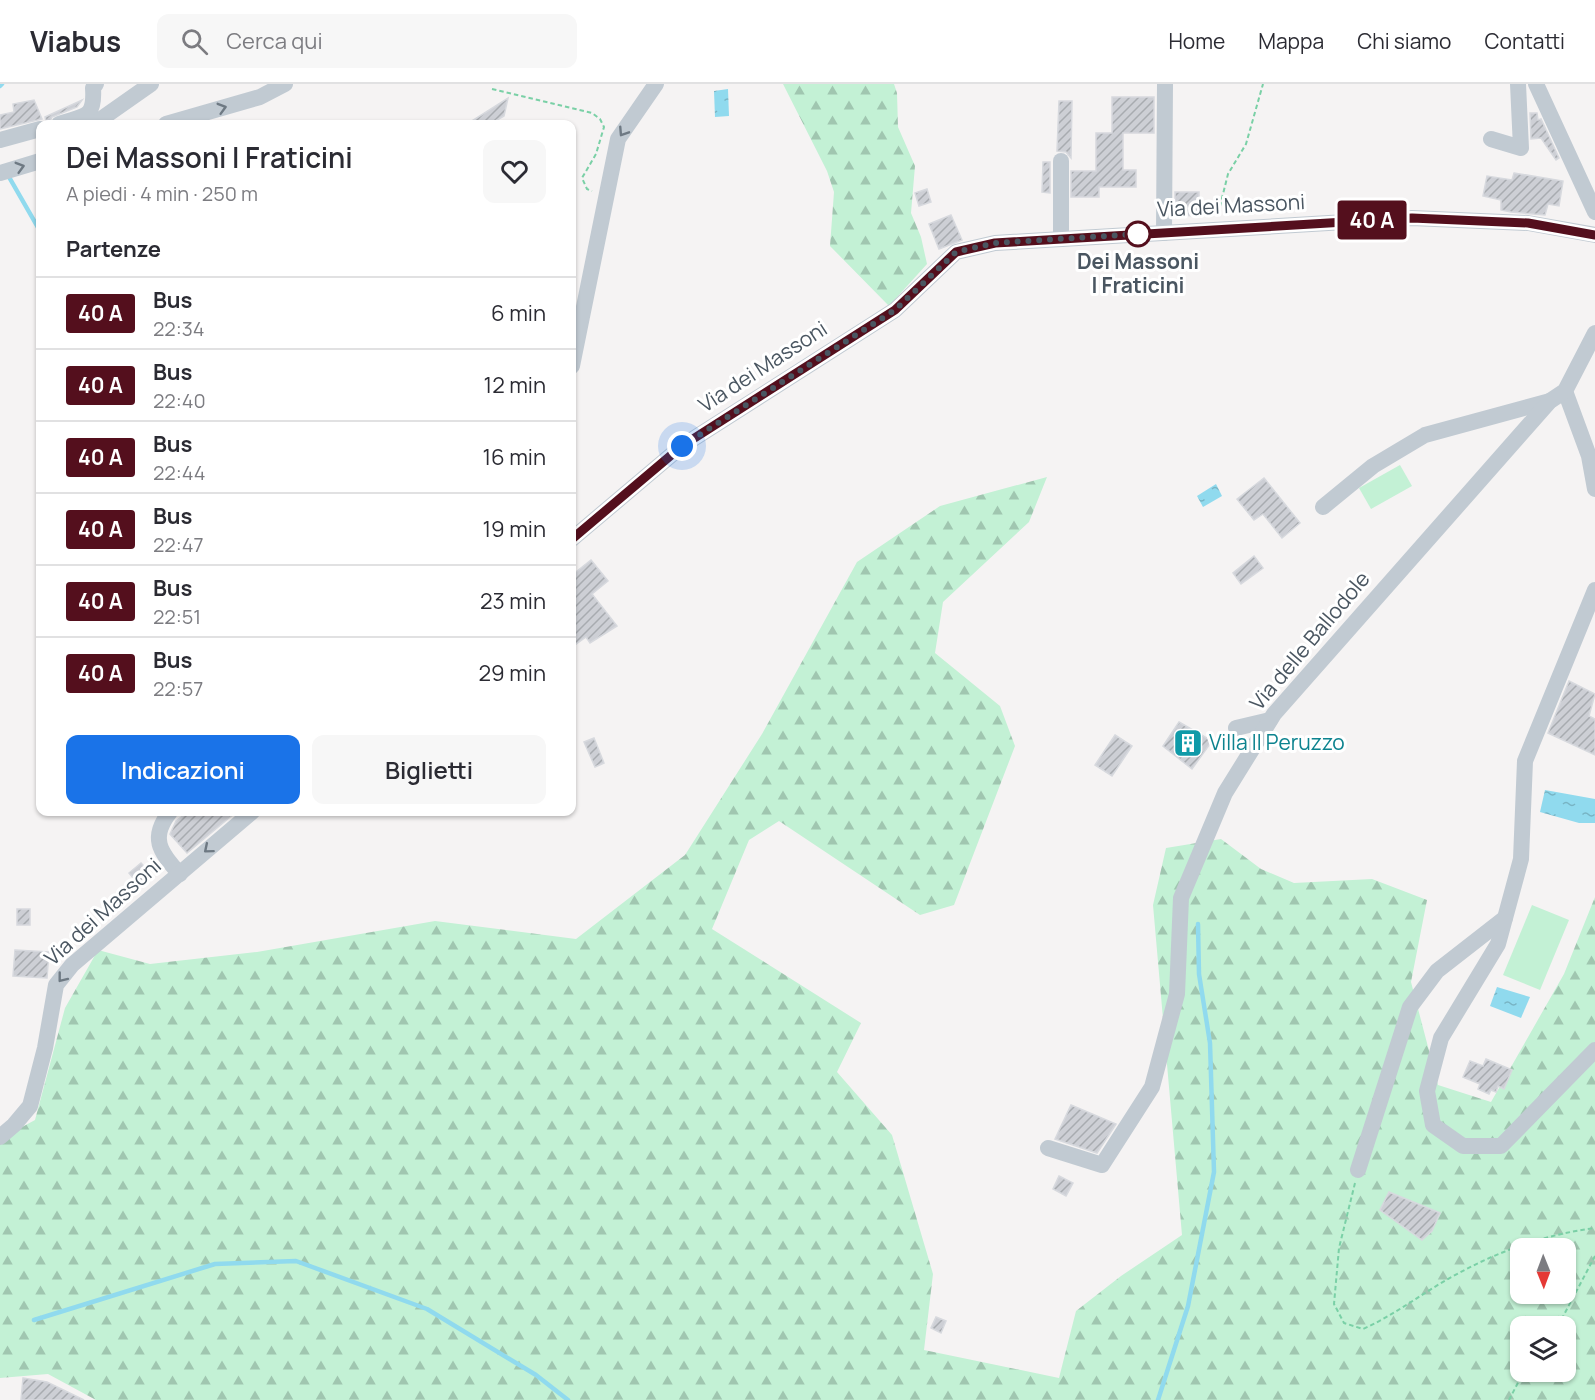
<!DOCTYPE html>
<html lang="it">
<meta charset="utf-8">
<style>
:root{--surface:#fff;--page:#f7f7f7;--text:#2b2b33;--muted:#7c7c81;--line:#e1e1e2;--accent:#1a73e8}
body{margin:0;font-family:Manrope,sans-serif;background:var(--page);color:var(--text);height:100vh;display:flex;flex-direction:column;font-size:22px;white-space:nowrap}
*{box-sizing:border-box;margin:0}
p{font-size:20px;color:var(--muted)}
.icon{flex:none;width:33px;height:33px;fill:none;stroke:currentColor;stroke-width:2;stroke-linecap:round;stroke-linejoin:round}
.map{position:relative;flex:1;overflow:hidden}
.side{position:absolute;left:36px;top:36px;width:540px;height:696px;display:flex;flex-direction:column;background:var(--surface);border-radius:12px;box-shadow:0 2px 4px #0004}
.side>*{flex:none}
.badge{padding:0 12px;border-radius:4px;font-size:21px;line-height:39px}
.needle{width:39px;rotate:179deg}
.fabs{position:absolute;left:1510px;top:1154px;display:grid;gap:12px}
.fabs a{display:grid;place-items:center;width:66px;height:66px;border-radius:12px;background:var(--surface);box-shadow:0 2px 4px #0004;font-size:30px}
.you{position:absolute;width:30px;height:30px;margin:-15px;border:4px solid #fff;border-radius:50%;background:#1a73e8;box-shadow:0 0 0 9px #1a73e833}
.map>.badge{position:absolute;translate:-50% -50%;box-shadow:0 0 0 3px #fff}
h2{padding:0 30px;font-size:22px;line-height:54px}
.round{display:grid;place-items:center;flex:none;width:63px;height:63px;border-radius:12px;background:var(--page)}
.head{display:flex;align-items:center;justify-content:space-between;height:102px;padding:0 30px}
h1{font-size:28px;font-weight:600;line-height:45px}
.button{display:flex;gap:12px;margin-top:auto;padding:12px 30px}
.button a{flex:1;height:69px;border-radius:12px;background:var(--accent);color:#fff;font-size:24px;font-weight:600;line-height:69px;text-align:center}
.button a+a{background:var(--page);color:var(--text)}
ul{padding:0;list-style:none}
li{display:flex;align-items:center;gap:18px;height:72px;padding:0 30px;border-top:2px solid var(--line)}
li div{flex:1}
li b{display:block;font-size:22px}
li em{font-style:normal}
li .badge{min-width:66px;font-weight:700;text-align:center}
header{display:flex;align-items:center;gap:36px;box-sizing:border-box;height:84px;padding:0 30px;background:var(--surface);border-bottom:2px solid var(--line)}
header strong{font-size:28px}
nav{display:flex;gap:33px;margin-inline-start:auto;font-size:21px}
.search{width:420px;height:54px;background:var(--page);display:flex;align-items:center;gap:15px;box-sizing:border-box;padding:0 21px;border-radius:12px;color:var(--muted);font-size:22px}
.map>svg:first-child{display:block}
.forest{fill:url(#forest-firs);fill-rule:evenodd}
.park{fill:#c3f1d5}
.water{fill:url(#water-ripples)}
.lines{fill:none;stroke-linecap:round;stroke-linejoin:round}
.stream{stroke:#90daee;stroke-width:4.5}
.building{fill:url(#building-hatch);stroke:#d7d9de;stroke-width:1.5}
.path{stroke:#7ad0a6;stroke-width:2;stroke-dasharray:4.5 3;stroke-linecap:butt}
.minor{stroke:#c1cad2;stroke-width:16}
.oneway{stroke:#6e7983}
.line-casing{stroke:#fff;stroke-width:14}
.line{stroke:#540f1d;stroke-width:9}
.walk{stroke:#4a5661;stroke-width:6;stroke-dasharray:0 10.8}
.stop-dot{fill:#fff;stroke:#540f1d;stroke-width:3}
.labels{text-anchor:middle;stroke-width:6;stroke-linejoin:round;paint-order:stroke}
.street-label{font-size:21px;fill:#4a5661;stroke:#fff}
.stop-label{font-size:21px;font-weight:bold;fill:#4a5661;stroke:#fff}
.culture-label{font-size:21px;fill:#0d838f;stroke:#fff;text-anchor:start}
</style>
<header>
<strong>Viabus</strong>
<div class="search"><svg class="icon" aria-label="search" viewBox="0 0 24 24"><circle cx="10" cy="10" r="6"/><path d="M15 15l6 6"/></svg>Cerca qui</div>
<nav><a>Home</a><a>Mappa</a><a>Chi siamo</a><a>Contatti</a></nav>
</header>
<div class="map">
<svg width="1595" height="1316" viewBox="0 0 1595 1316">
<defs>
<pattern id="forest-firs" width="22" height="20" patternUnits="userSpaceOnUse" patternTransform="scale(1.5)"><rect width="22" height="20" fill="#c3f1d5"/><path d="M5 1l3.5 6h-7zM16 11l3.5 6h-7z" fill="#a0c6b0"/></pattern>
<pattern id="water-ripples" width="26" height="14" patternUnits="userSpaceOnUse" patternTransform="scale(1.5)"><rect width="26" height="14" fill="#90daee"/><path d="M2 4q2-2 4 0t4 0M15 11q2-2 4 0t4 0" fill="none" stroke="#78b4c4"/></pattern>
<pattern id="building-hatch" width="6" height="6" patternUnits="userSpaceOnUse" patternTransform="scale(1.5)"><rect width="6" height="6" fill="#cdcfd5"/><path d="M-1 1l2-2M0 6l6-6M5 7l2-2" fill="none" stroke="#a8abb0"/></pattern>
</defs>
<rect width="100%" height="100%" fill="#f5f3f3"/>
<!-- forest -->
<g class="forest">
<path d="M783,0H894L897,9L898,43L915,82L911,129L921,153L927,180L889,222L830,162L834,108L827,87Z"/>
<path d="M1047,393L1029,438L943,518L935,569L1000,622L1015,662L954,821L920,831L779,737L749,756L712,845L861,939L837,988L892,1051L933,1190L924,1266L1059,1294L1076,1227L1121,1192L1182,1151L1153,821L1166,764L1221,755L1261,785L1294,799L1372,795L1427,816L1411,898L1438,1001L1491,1018L1564,890L1595,813V1316H96L48,1290L0,1294V1055L35,1036L65,924L98,866L150,880L257,868L435,837L576,855L685,771L762,650L857,478L940,422ZM1521,1164H1566V1209H1521ZM1521,1242H1566V1287H1521Z"/>
</g>
<!-- park -->
<g class="park">
<path d="M1400,381L1412,402L1371,425L1359,404Z"/>
<path d="M1532,821L1569,836L1540,906L1503,891Z"/>
</g>
<!-- water -->
<g class="water">
<path d="M728,5L729,32L715,33L714,7Z"/>
<path d="M1216,400L1222,412L1203,423L1197,412Z"/>
<path d="M1545,706L1595,715V739H1579L1540,728Z"/>
<path d="M1497,903L1530,913L1521,934L1490,922Z"/>
</g>
<g class="lines">
<!-- stream -->
<g class="stream">
<path d="M0,2L2,0"/>
<path d="M9,93L40,147"/>
<path d="M34,1236L215,1180L296,1177L427,1225L536,1291L568,1316"/>
<path d="M1158,1316L1188,1222L1214,1088L1210,959L1199,890L1198,840"/>
</g>
</g>
<!-- building -->
<g class="building">
<path d="M1112,13H1154V49H1123V86H1136V103H1099V113H1071V87H1096V49H1112Z"/>
<path d="M508,14L504,32L490,40H467Z"/>
<path d="M34,16L42,35L0,45V31L14,28L13,20Z"/>
<path d="M82,16L77,23L52,33L49,39L46,37L45,33Z"/>
<path d="M1059,17H1072L1071,74L1066,68L1057,67Z"/>
<path d="M1530,29H1537L1538,36L1541,35L1559,74L1556,76L1541,54L1531,55Z"/>
<path d="M1043,78H1050V109L1042,108Z"/>
<path d="M1514,89L1563,97L1559,122L1548,120L1545,131L1511,128L1501,126V116L1483,112L1487,92L1512,96Z"/>
<path d="M927,105L931,118L919,122L915,109Z"/>
<path d="M1175,108H1199V132L1175,131Z"/>
<path d="M951,131L962,156L939,165L929,140Z"/>
<path d="M1264,394L1300,439L1282,454L1263,430L1254,436L1237,415Z"/>
<path d="M1254,472L1263,484L1241,500L1233,489Z"/>
<path d="M591,476L608,497L592,510L617,542L590,559L586,553L572,563V491Z"/>
<path d="M1569,597L1595,610L1589,632L1595,635V671L1548,649Z"/>
<path d="M1179,638L1212,657L1192,685L1163,662Z"/>
<path d="M1115,651L1132,662L1112,692L1095,681Z"/>
<path d="M594,654L604,679L595,683L584,658Z"/>
<path d="M188,728H236L187,769L170,750L176,737Z"/>
<path d="M141,779L152,791L139,801L129,789Z"/>
<rect x="17" y="825" width="13" height="16"/>
<path d="M15,866L49,868L47,894L13,892Z"/>
<path d="M1486,975L1512,986L1504,1005L1498,1002L1496,1008L1491,1006L1489,1010L1478,1005L1480,1000L1463,993L1470,977L1483,982Z"/>
<path d="M1071,1021L1116,1040L1097,1069L1055,1055Z"/>
<path d="M1059,1092L1073,1099L1066,1112L1053,1105Z"/>
<path d="M1389,1108L1440,1129L1432,1147L1422,1156L1380,1126Z"/>
<path d="M936,1233L946,1237L941,1249L931,1244Z"/>
<path d="M23,1294L47,1298L84,1316H21Z"/>
</g>
<g class="lines">
<!-- path -->
<g class="path">
<path d="M492,5L592,29L600,35L604,43L596,70L582,94L587,105L592,107"/>
<path d="M1218,130L1228,90L1246,60L1263,0"/>
<path d="M1355,1099L1339,1164L1334,1220L1344,1239L1363,1245C1397,1230 1426,1206 1459,1189C1501,1166 1548,1150 1595,1144"/>
<path d="M1558,1242L1595,1172"/>
<path d="M1509,1316L1524,1287"/>
</g>
<!-- minor -->
<g class="minor">
<path d="M1536,0L1595,128"/>
<path d="M59,40C85,31 95,35 93,4L96,0"/>
<path d="M94,40L151,0"/>
<path d="M166,40L260,13L285,0"/>
<path d="M1491,55L1521,64L1518,0"/>
<path d="M0,56L40,45"/>
<path d="M0,89L40,77"/>
<path d="M1164,149L1165,0"/>
<path d="M1061,155V77"/>
<path d="M572,282L618,55L656,0"/>
<path d="M1565,307L1589,372L1595,405"/>
<path d="M1323,423L1373,382L1425,351L1550,317"/>
<path d="M572,455L682,362L895,226L956,168L995,159L1412,134L1528,139L1595,151"/>
<path d="M1595,506L1525,677L1521,775L1498,860L1441,954L1427,1007L1433,1041L1463,1062H1501L1595,966"/>
<path d="M1236,644L1270,636"/>
<path d="M170,728C150,753 159,768 180,790"/>
<path d="M0,1053L14,1041L30,1022L45,964L56,901L72,881L252,728"/>
<path d="M1048,1064L1102,1081L1152,1003L1177,910L1181,814L1225,709L1274,630L1550,317L1565,307L1595,249"/>
<path d="M1358,1086L1410,923L1437,887L1505,834"/>
</g>
</g>
<!-- one-way arrows -->
<defs><path id="oneway-chevron" d="M-2-3.5L2.5 0L-2 3.5" fill="none" stroke-width="1.6" stroke-linecap="round" stroke-linejoin="round" transform="scale(1.5)"/></defs>
<g class="oneway">
<use href="#oneway-chevron" transform="translate(222 24) rotate(-16)"/>
<use href="#oneway-chevron" transform="translate(623 48) rotate(123)"/>
<use href="#oneway-chevron" transform="translate(20 83) rotate(-16)"/>
<use href="#oneway-chevron" transform="translate(208 765) rotate(140)"/>
<use href="#oneway-chevron" transform="translate(62 894) rotate(128)"/>
</g>
<g class="lines">
<!-- line casing -->
<g class="line-casing">
<path id="line" d="M572,455L682,362L895,226L956,168L995,159L1412,134L1528,139L1595,151"/>
</g>
<!-- line -->
<use href="#line" class="line"/>
<!-- walk -->
<path class="walk" d="M682,362L895,226L956,168L995,159L1138,150"/>
</g>
<!-- icons -->
<defs>
<g id="building-square" transform="scale(1.5)"><rect x="-9" y="-9" width="18" height="18" rx="4" fill="#0f9aa8" stroke="#fff"/><path d="M-4-6H4V6H1V3H-1V6H-4ZM-2.5-4.3h1.7v1.8h-1.7ZM.8-4.3h1.7v1.8H.8ZM-2.5-1h1.7V.8h-1.7ZM.8-1h1.7V.8H.8Z" fill="#fff"/></g>
</defs>
<g fill-rule="evenodd">
<use href="#building-square" x="1188" y="659"/>
</g>
<!-- markers -->
<circle class="stop-dot" cx="1138" cy="150" r="12"/>
<g class="labels">
<!-- street labels -->
<g class="street-label">
<text transform="translate(1231 122) rotate(-3)" y="7">Via dei Massoni</text>
<text transform="translate(763 283) rotate(-33)" y="7">Via dei Massoni</text>
<text transform="translate(1310 557) rotate(-50)" y="7">Via delle Ballodole</text>
<text transform="translate(103 828) rotate(-42)" y="7">Via dei Massoni</text>
</g>
<!-- stop labels -->
<g class="stop-label">
<text x="1138" y="185">Dei Massoni<tspan x="1138" dy="24">I Fraticini</tspan></text>
</g>
<!-- culture labels -->
<g class="culture-label">
<text x="1209" y="666">Villa Il Peruzzo</text>
</g>
</g>
</svg>
<div class="fabs">
<a><svg class="needle" viewBox="-14 -14 28 28"><path d="M0-13l5 13h-10z" fill="#e53935"/><path d="M0 13l5-13h-10z" fill="#7c7c81"/></svg></a>
<a><svg class="icon" aria-label="layers" viewBox="0 0 24 24"><path d="M12 4l9 5-9 5-9-5zM3 14l9 5 9-5"/></svg></a>
</div>
<div class="you" style="left:682px;top:362px"></div>
<b class="badge" style="left:1372px;top:136px;background:#540f1d;color:#fff">40 A</b>
<section class="side">
<div class="head"><div><h1>Dei Massoni I Fraticini</h1><p>A piedi · 4 min · 250 m</p></div><a class="round"><svg class="icon" aria-label="heart" viewBox="0 0 24 24"><path d="M12 20l-8-8c-3-5 5-10 8-4 3-6 11-1 8 4z"/></svg></a></div>
<h2>Partenze</h2>
<ul>
<li><span class="badge" style="background:#540f1d;color:#fff">40 A</span><div><b>Bus</b><p>22:34</p></div><em>6 min</em></li>
<li><span class="badge" style="background:#540f1d;color:#fff">40 A</span><div><b>Bus</b><p>22:40</p></div><em>12 min</em></li>
<li><span class="badge" style="background:#540f1d;color:#fff">40 A</span><div><b>Bus</b><p>22:44</p></div><em>16 min</em></li>
<li><span class="badge" style="background:#540f1d;color:#fff">40 A</span><div><b>Bus</b><p>22:47</p></div><em>19 min</em></li>
<li><span class="badge" style="background:#540f1d;color:#fff">40 A</span><div><b>Bus</b><p>22:51</p></div><em>23 min</em></li>
<li><span class="badge" style="background:#540f1d;color:#fff">40 A</span><div><b>Bus</b><p>22:57</p></div><em>29 min</em></li>
</ul>
<div class="button"><a>Indicazioni</a><a>Biglietti</a></div>
</section>
</div>
